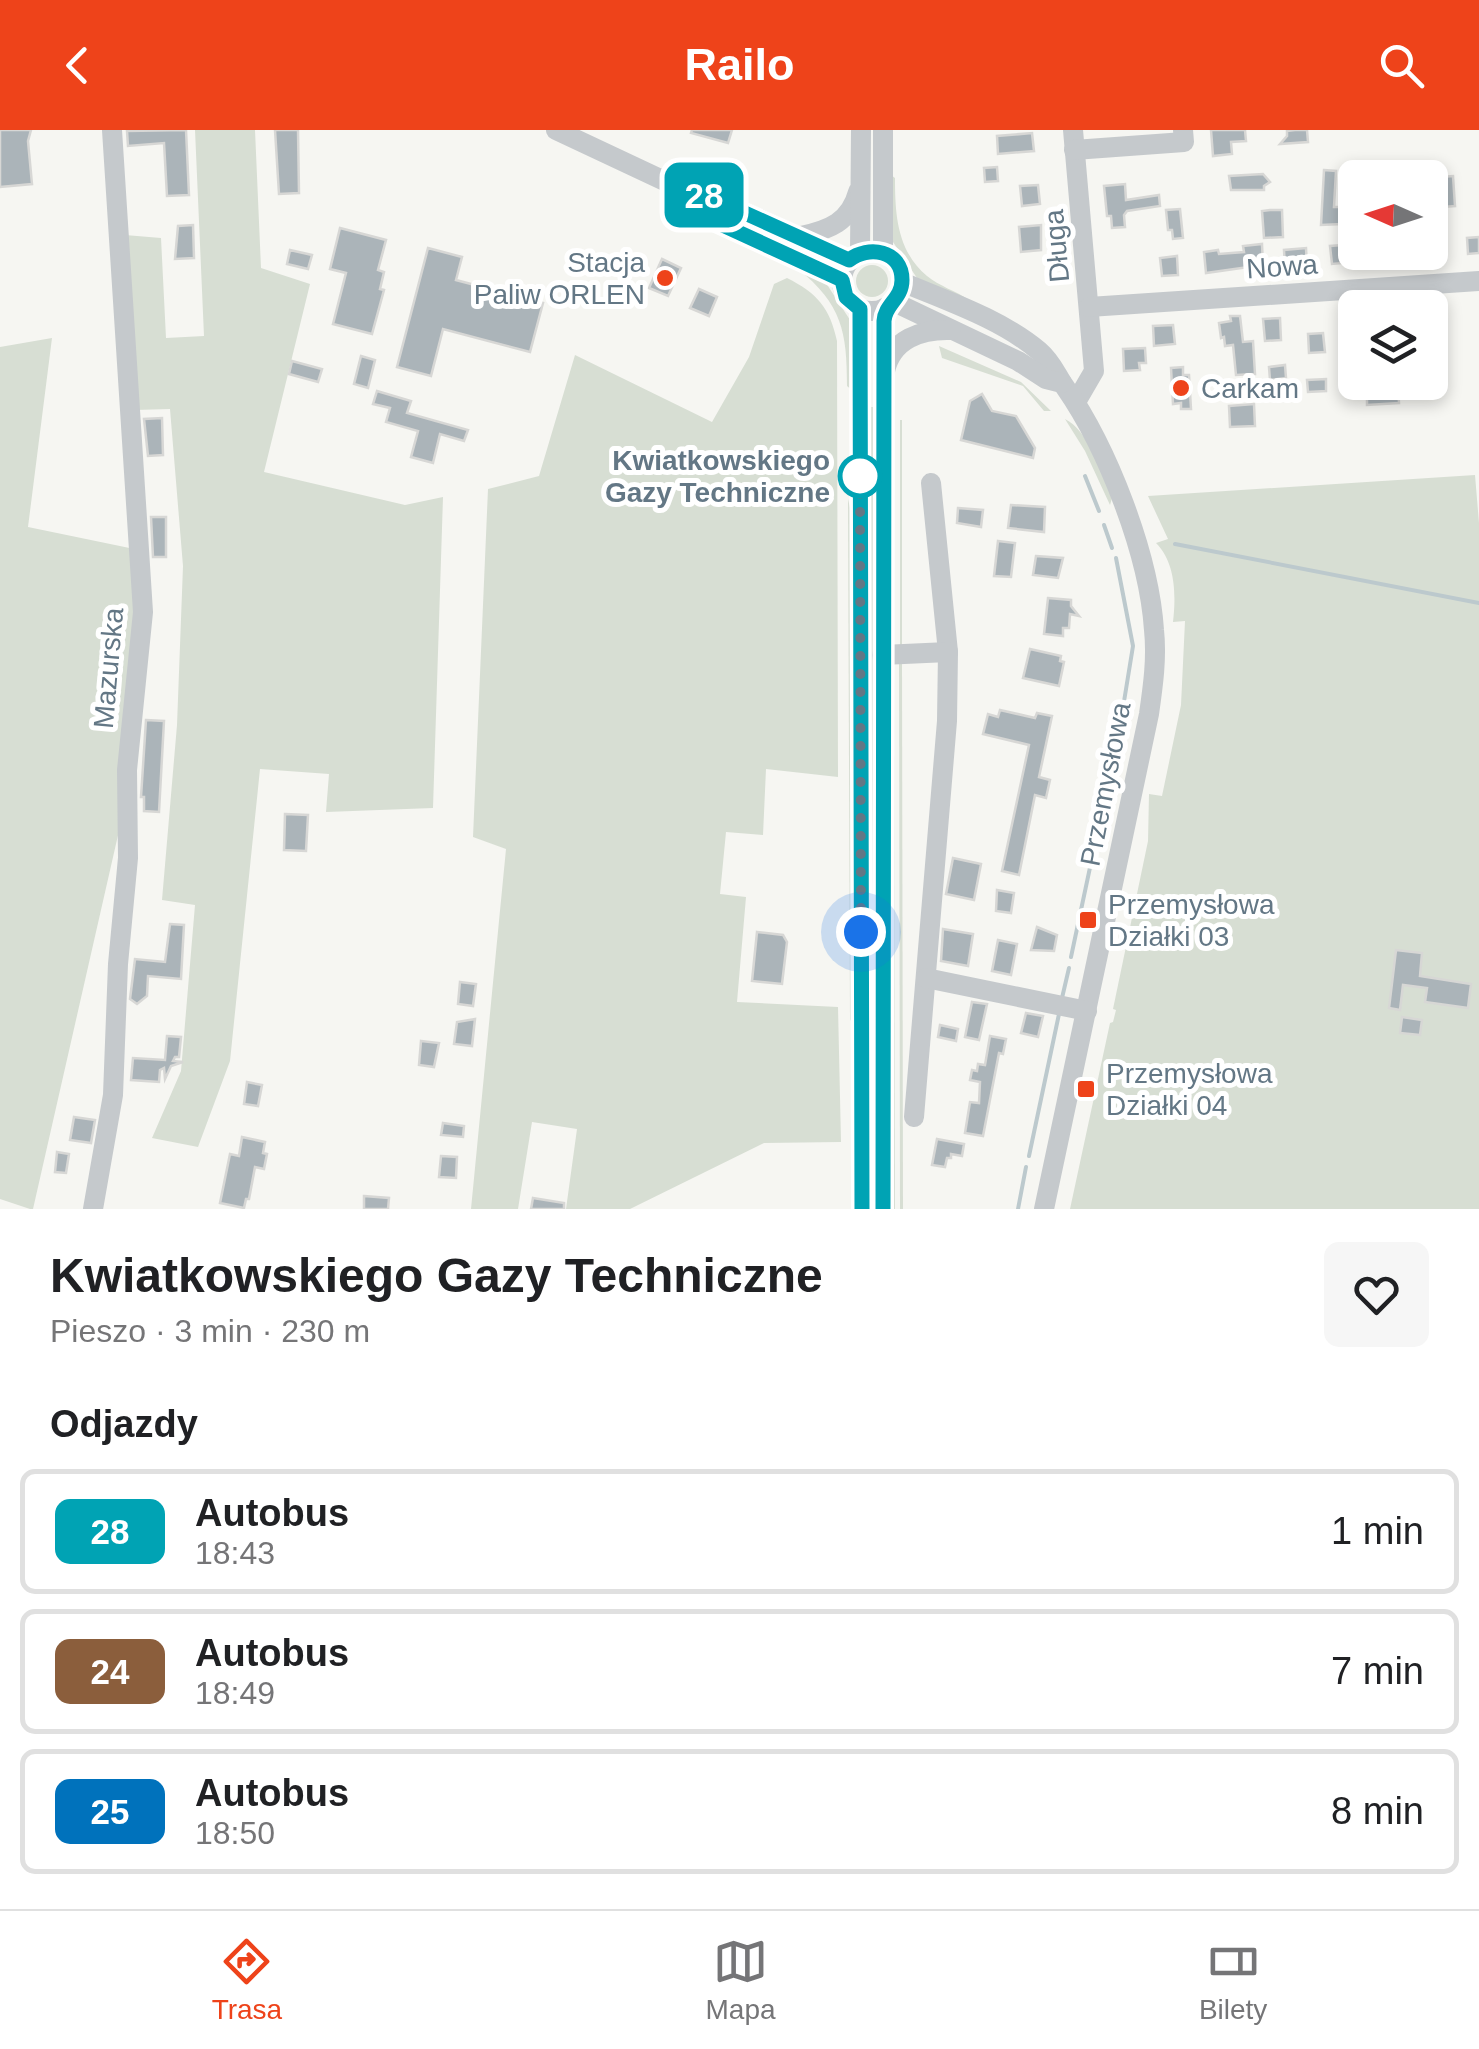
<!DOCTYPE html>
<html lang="pl">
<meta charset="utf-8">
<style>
:root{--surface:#fff;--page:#f6f6f6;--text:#202124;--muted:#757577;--line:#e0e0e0;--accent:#ee431a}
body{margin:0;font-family:Arial,sans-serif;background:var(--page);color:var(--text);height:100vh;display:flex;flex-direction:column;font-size:38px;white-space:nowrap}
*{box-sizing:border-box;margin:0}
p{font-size:32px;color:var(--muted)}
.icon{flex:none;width:55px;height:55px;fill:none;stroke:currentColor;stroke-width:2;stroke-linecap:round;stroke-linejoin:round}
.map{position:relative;height:1079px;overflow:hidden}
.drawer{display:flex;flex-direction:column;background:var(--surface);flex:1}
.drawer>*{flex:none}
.badge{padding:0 20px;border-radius:15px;font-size:35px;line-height:65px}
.needle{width:65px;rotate:273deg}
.fabs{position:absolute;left:1338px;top:30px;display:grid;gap:20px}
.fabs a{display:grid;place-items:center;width:110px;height:110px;border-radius:15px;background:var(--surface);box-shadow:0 5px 15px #0003;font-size:50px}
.you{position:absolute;width:50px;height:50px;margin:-25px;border:8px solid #fff;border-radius:50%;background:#1a73e8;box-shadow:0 0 0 15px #1a73e833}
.map>.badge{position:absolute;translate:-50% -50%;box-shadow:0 0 0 5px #fff}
h2{padding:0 50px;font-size:38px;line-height:90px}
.round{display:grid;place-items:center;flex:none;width:105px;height:105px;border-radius:15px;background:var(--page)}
.overview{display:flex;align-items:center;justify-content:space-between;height:170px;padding:0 50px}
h1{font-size:48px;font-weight:600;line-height:75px}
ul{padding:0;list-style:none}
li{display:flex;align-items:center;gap:30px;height:125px;margin:0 20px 15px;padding:0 30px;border:5px solid var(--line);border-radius:15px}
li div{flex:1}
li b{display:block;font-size:38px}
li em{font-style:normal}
li .badge{min-width:110px;font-weight:700;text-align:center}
header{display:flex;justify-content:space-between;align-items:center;height:130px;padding:0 50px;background:var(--accent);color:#fff;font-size:45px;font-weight:600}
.tabs{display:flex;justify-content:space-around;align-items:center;height:140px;border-top:2px solid var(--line);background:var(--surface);font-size:28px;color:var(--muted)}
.tabs a{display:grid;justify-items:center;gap:5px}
.tabs .current{color:var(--accent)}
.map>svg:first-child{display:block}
.green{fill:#d7ded3}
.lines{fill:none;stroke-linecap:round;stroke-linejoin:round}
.stream{stroke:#bcc9cd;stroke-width:4}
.building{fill:#abb4b9;stroke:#d7d7d5;stroke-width:2.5}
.minor{stroke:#c5c9cc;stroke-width:20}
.line-casing{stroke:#fff;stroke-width:22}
.line{stroke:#00a3b4;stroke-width:15}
.walk{stroke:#637785;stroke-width:10;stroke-dasharray:0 18}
.poi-dot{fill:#ee431a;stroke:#fff;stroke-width:4}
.stop-dot{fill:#fff;stroke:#00a3b4;stroke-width:5}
.labels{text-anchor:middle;stroke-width:10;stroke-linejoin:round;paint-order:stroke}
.street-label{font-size:28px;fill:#637785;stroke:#fff}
.poi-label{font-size:28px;fill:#637785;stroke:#fff;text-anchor:start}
.stop-label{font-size:28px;font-weight:bold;fill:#637785;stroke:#fff;text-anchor:end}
</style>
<header><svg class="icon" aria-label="back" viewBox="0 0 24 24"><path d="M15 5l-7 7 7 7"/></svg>Railo<svg class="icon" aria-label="search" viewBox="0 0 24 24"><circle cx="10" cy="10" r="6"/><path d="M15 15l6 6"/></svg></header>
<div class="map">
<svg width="1479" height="1079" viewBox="0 0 1479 1079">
<rect width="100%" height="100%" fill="#f6f6f2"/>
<!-- green -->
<g class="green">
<path d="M195,0H255L261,138L310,154L264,342L405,375L443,367L433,678L326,682L329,644L260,639L230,931L198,1017L152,1008L181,941L195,775L162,770L177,595L183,436L170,279L135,280L125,105L161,108L166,208L204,206Z"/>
<path d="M891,45L895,48C895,84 897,121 927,146C939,156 956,161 969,170L917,148L893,112Z"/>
<circle cx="872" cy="151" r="16"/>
<path d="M798,139L826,153L852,193L853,261L847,256C847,202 842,174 798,139Z"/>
<path d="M787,148C817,163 830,178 837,211L838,647L766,639L763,705L726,702L720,764L746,767L737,872L838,877L841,1012L764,1013L630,1079H566L577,999L532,992L518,1079H471L506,719L473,707L488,359L539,346L575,225L712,292L749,227L774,154Z"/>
<path d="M52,208L28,397L144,421L131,648L33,1079H30L0,1069V217Z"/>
<path d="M939,216L1021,252L1051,281H1044L1023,256L942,228Z"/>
<path d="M868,277H876L872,881L869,880Z"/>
<path d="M1065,289C1088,300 1102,344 1112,368L1110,375L1085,321Z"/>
<rect x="900" y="290" width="2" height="229"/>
<path d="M1475,345L1479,393V1079H1070L1110,893L1113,892L1116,880L1113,879L1148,711L1149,664L1162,666L1181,575L1185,491L1173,492C1176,466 1176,433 1156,413L1168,409L1148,366Z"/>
<path d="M848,369L853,391L854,884L850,891Z"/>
<path d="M899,529H902L903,1079H900Z"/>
<path d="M894,532L895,1079H891L890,538Z"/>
</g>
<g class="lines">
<!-- stream -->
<g class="stream">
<path d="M1085,346L1099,381"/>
<path d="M1104,395L1112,418"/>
<path d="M1175,414L1479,473"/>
<path d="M1116,428L1133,516L1121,590"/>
<path d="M1071,827L1119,601"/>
<path d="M1062,868L1069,838"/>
<path d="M1029,1026L1059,884"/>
<path d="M1018,1079L1026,1037"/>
</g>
</g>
<!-- building -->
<g class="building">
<path d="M0,0H31L28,11L32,54L0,57Z"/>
<path d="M186,0L189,65L167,66L164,13L128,16L127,1Z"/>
<path d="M275,0H298L299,63L279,64Z"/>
<path d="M692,0H732L728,13L691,3Z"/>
<path d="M1211,0H1245L1246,11L1231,12L1232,24L1213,26Z"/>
<path d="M1295,0H1307L1308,12L1280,14L1287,6V1Z"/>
<path d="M1032,3L1034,21L998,24L997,6Z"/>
<path d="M997,37L998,51L985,52L984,38Z"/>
<path d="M1324,40L1336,41L1334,77H1341L1342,94L1321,95Z"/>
<path d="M1263,44L1270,52L1264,56V60H1231L1229,46Z"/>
<path d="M1453,46L1455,76L1443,77L1441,47Z"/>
<path d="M1125,54L1126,70L1159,65L1160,76L1127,81L1124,85L1125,97L1112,98L1111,86H1107L1104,56Z"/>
<path d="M1038,55L1040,74L1022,76L1020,56Z"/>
<path d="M1180,79L1183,108L1173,109L1172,100H1168L1166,80Z"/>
<path d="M1270,80H1282L1283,107L1264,108L1262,81Z"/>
<path d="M193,95L194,128L175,129L178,96Z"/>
<path d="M1041,95V120L1021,122L1019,97Z"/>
<path d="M340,98L386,110L378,140L384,142L380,159L384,160L372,204L333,194L346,143L330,139Z"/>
<path d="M1479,107V123L1468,124L1467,108Z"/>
<path d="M1262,114L1263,135L1206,143L1204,122L1218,120L1219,124L1244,122L1243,116Z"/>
<path d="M1343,115H1351L1352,122H1374L1375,130L1332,134L1330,116Z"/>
<path d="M428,118L462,127L456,150L543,173L530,222L443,199L431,246L397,237Z"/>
<path d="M1306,118L1307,136L1285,138L1284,120Z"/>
<path d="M290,120L312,125L308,139L287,134Z"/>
<path d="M1177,126L1178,145L1162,146L1160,128Z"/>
<path d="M662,129L681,138L668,166L649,158Z"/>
<path d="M699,159L717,167L709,186L690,178Z"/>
<path d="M1230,186H1240L1243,212L1253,211L1255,244L1236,245L1233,215L1225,216L1224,207L1221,208L1219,193L1231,191Z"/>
<path d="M1280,188L1281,210L1265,211L1263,189Z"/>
<path d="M1173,195L1175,214L1154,216L1153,196Z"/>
<path d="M1323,203L1325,222L1309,223L1308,204Z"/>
<path d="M1145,218L1146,233H1139L1140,240L1124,241L1123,219Z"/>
<path d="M361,226L375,230L368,258L354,254Z"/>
<path d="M292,231L322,239L318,252L289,244Z"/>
<path d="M1285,235L1286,248L1270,250L1269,237Z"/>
<path d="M1183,237V245H1189L1191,279H1181V273L1173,274L1171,238Z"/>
<path d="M1326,249V261L1308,262L1307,250Z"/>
<path d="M1398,255L1399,273L1367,275V257Z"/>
<path d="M377,261L411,271L407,283L468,300L464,311L440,304L433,333L411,327L418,301L386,292L390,278L373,274Z"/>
<path d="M982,264L992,281L1016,286L1035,318L1033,328L961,310L970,271Z"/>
<path d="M1254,274L1255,296L1230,297L1229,276Z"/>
<path d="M162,288L163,325L148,326L144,289Z"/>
<path d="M1011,375L1045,377L1044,402L1008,398Z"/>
<path d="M958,378L983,380L981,397L957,393Z"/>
<path d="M151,387H166V427H153Z"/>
<path d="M998,411L1015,413L1011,447L994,446Z"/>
<path d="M1036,426L1063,428L1058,448L1033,445Z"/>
<path d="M1048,468L1071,470V476L1079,486L1070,484L1069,498H1063V506L1044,504Z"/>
<path d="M1030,519L1061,526L1060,531L1064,532L1059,556L1023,548Z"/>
<path d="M1000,580L1035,588L1037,583L1052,586L1039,647L1050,650L1046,668L1035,665L1019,745L1002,741L1029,615L983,604L988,584L998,587Z"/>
<path d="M146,590L164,591L159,682L144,681V667H141Z"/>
<path d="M285,684L308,685L306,721L284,720Z"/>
<path d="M953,728L981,734L974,770L946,764Z"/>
<path d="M997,760L1014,763L1011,783L996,781Z"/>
<path d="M170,794L184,795L181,849L148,846L147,866L137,874L130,869L135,829L165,832Z"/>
<path d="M1037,797L1057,805L1054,821L1031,820Z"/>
<path d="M943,799L973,804L968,836L941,831Z"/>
<path d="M757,802L783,805L787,812L782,854L752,851Z"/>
<path d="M998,810L1017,814L1011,845L992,841Z"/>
<path d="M1396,820L1422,823L1420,846L1471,854L1468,878L1425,872L1427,858L1403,855L1400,880L1389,878Z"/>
<path d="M460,852L476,854L473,876L458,874Z"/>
<path d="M972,872L987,874L979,910L965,907Z"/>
<path d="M1026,883L1043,886L1038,907L1021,903Z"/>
<path d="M1402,887L1422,890L1420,905L1400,903Z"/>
<path d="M475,889L472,916L454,914L457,892Z"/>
<path d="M940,895L958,899L956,911L938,907Z"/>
<path d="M167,906L181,907L179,927H175L173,931L183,932L171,936L165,949L164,938L160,940L159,952L131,950L133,928L165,930Z"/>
<path d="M990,906L1006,909L1003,924L999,923L983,1006L965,1003L970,972L979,973L980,952L970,950L972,940L977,941L978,934L985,935Z"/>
<path d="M421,911L439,913L434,937L419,935Z"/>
<path d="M247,952L262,955L258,976L244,974Z"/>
<path d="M74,987L95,990L91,1013L70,1010Z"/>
<path d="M443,993L464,996L463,1007L441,1005Z"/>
<path d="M242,1007L265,1012L263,1023L267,1024L264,1039L255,1037L249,1069H246L244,1078L220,1073L230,1024L239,1026Z"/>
<path d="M937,1009L964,1014L962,1026L951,1024V1028H947L945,1037L932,1035Z"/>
<path d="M57,1022L69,1024L66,1043L55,1042Z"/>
<path d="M441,1026L457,1027L456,1048L439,1047Z"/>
<path d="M364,1066L389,1068L388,1079H364Z"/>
<path d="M533,1068L564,1073V1079H531Z"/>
</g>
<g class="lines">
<!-- minor -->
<g class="minor">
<path d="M556,0L671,54L725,73L849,130"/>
<path d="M1073,0L1094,241L1076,272"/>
<path d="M1074,20L1184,12L1183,0"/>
<path d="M680,62L716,92L841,150"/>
<path d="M801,106C829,100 850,92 858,62"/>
<circle cx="872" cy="151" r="30"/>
<path d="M860,123L861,0"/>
<path d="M883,123V0"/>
<path d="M902,152C947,171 1001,189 1039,221C1052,232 1056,244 1065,257C1108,319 1149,424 1154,500C1157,528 1153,556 1149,584L1044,1079"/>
<path d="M894,172L1018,231L1046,249L1062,253"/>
<path d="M1089,177L1479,151"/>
<path d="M860,179L862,1079"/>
<path d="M885,241C892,209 921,199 951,200"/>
<path d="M931,353L948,522"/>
<path d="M882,525L948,522L947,591L914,987"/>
<path d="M926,848L1087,881"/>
<path d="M93,1079L113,965L118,834L128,728L127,640L143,482L112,0"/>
<path d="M883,1079L884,178"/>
</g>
</g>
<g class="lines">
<!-- line casing -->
<g class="line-casing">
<path id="line" d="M862,1079L860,179L846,167L842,150L716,92L671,54L725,74L849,130C868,115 902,120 902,150C902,169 885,174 884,191L883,1079"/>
</g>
<!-- line -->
<use href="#line" class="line"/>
<!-- walk -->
<path class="walk" d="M860,346L861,802"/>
</g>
<!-- markers -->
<g class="poi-dot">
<circle cx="665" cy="148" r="10"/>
<circle cx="1181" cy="258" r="10"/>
<rect x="1078" y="780" width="20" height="20" rx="5"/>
<rect x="1076" y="949" width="20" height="20" rx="5"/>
</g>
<circle class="stop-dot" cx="860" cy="346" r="20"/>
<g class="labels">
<!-- street labels -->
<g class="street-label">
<text transform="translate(1056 116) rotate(-95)" y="10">Długa</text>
<text transform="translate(1282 136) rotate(-4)" y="10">Nowa</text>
<text transform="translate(108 538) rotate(-85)" y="10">Mazurska</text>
<text transform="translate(1105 654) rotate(-79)" y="10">Przemysłowa</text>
</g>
<!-- poi labels -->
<g class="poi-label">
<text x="645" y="142" text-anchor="end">Stacja<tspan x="645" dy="32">Paliw ORLEN</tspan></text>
<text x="1201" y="268">Carkam</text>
<text x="1108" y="784">Przemysłowa<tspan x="1108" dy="32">Działki 03</tspan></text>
<text x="1106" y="953">Przemysłowa<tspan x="1106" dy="32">Działki 04</tspan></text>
</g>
<!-- stop labels -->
<g class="stop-label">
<text x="830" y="340">Kwiatkowskiego<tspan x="830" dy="32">Gazy Techniczne</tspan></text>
</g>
</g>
</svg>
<div class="fabs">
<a><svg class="needle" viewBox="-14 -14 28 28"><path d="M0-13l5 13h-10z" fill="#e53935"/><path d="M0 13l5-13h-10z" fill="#757577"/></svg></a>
<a><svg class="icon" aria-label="layers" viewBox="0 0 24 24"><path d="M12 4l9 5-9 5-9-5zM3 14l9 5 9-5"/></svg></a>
</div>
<div class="you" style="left:861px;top:802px"></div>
<b class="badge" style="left:704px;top:65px;background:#00a3b4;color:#fff">28</b>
</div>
<section class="drawer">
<div class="overview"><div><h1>Kwiatkowskiego Gazy Techniczne</h1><p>Pieszo · 3 min · 230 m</p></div><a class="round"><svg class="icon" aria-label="heart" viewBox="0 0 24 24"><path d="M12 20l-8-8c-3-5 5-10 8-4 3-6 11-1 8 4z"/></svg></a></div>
<h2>Odjazdy</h2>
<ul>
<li><span class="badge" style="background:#00a3b4;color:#fff">28</span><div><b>Autobus</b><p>18:43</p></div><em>1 min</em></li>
<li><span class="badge" style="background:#8b5e3c;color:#fff">24</span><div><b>Autobus</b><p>18:49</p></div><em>7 min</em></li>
<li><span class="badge" style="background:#0072bc;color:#fff">25</span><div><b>Autobus</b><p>18:50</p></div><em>8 min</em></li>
</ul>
</section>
<nav class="tabs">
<a class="current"><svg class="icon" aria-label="directions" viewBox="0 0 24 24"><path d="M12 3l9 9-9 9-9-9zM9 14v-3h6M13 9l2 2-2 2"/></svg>Trasa</a>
<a><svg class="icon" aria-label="map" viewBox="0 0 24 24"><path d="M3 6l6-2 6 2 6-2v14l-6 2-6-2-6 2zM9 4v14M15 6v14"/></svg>Mapa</a>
<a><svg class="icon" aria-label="tickets" viewBox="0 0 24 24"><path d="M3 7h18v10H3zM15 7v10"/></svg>Bilety</a>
</nav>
